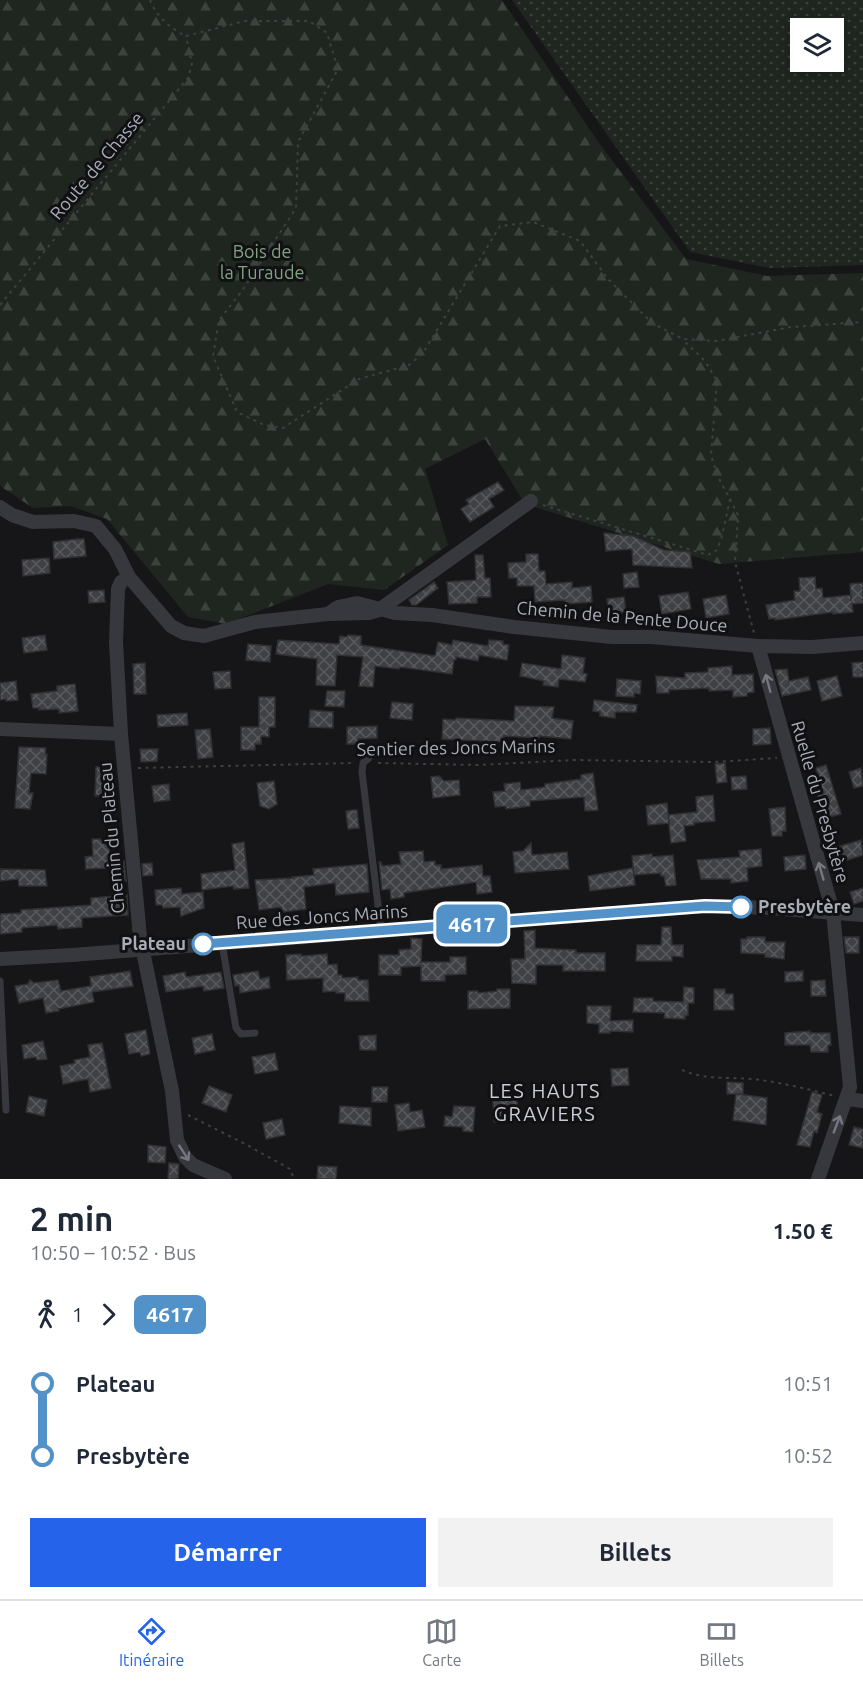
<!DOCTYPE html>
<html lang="fr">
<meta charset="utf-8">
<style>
:root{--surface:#fff;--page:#f2f2f3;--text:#1f2937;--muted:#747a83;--line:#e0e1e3;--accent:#2563eb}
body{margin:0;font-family:Ubuntu,sans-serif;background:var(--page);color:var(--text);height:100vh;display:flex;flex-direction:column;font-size:22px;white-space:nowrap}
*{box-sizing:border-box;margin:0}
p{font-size:20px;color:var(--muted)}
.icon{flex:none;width:33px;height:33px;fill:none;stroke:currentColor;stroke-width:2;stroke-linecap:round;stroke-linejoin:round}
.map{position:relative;height:1179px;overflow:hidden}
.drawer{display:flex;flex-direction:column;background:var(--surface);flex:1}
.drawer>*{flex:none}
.badge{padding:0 12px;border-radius:9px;font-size:21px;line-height:39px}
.fabs{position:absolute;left:790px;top:18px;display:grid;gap:12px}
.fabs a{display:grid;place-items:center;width:54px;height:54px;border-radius:0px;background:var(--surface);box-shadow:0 3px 9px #0003;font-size:30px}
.map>.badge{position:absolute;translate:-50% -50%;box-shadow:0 0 0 3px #fff}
.legs{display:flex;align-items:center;gap:9px;height:66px;padding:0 30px;font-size:20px}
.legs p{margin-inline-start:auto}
.head{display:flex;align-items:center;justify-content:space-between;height:102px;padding:0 30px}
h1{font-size:33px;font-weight:700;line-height:45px}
.cta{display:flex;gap:12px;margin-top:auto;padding:12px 30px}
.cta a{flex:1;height:69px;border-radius:0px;background:var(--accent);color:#fff;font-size:24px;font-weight:700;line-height:69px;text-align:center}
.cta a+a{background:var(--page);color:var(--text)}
ul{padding:0 30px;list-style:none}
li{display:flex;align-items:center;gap:21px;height:72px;font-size:22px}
li i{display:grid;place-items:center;width:9px;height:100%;margin:0 8px;background:currentColor}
li i::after{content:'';width:15px;height:15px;margin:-8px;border:4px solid;border-radius:50%;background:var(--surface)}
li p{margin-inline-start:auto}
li:first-child i{background:linear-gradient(#0000 50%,currentColor 0)}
li:last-child i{background:linear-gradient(currentColor 50%,#0000 0)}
.menu{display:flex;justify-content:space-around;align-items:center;height:84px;border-top:2px solid var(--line);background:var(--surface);font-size:16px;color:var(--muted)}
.menu a{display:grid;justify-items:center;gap:3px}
.menu .current{color:var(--accent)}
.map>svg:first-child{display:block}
.grass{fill:url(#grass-dots);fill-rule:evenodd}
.forest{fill:url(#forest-firs)}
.building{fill:url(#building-cross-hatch);stroke:#303034;stroke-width:1.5}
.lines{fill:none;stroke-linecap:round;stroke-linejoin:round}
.path{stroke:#3d3f44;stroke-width:2;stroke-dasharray:3 4.5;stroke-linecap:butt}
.service{stroke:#37383d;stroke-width:7}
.minor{stroke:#37383d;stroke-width:14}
.oneway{stroke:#757881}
.line-1-casing{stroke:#fff;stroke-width:14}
.line-1{stroke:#5292c9;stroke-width:9}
.stop-1-dot{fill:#fff;stroke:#5292c9;stroke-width:3}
.labels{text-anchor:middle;stroke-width:6;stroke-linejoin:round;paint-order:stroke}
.street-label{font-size:18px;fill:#a8adb8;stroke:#111113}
.park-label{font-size:18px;fill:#7fa381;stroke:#111113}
.stop-label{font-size:18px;font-weight:bold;fill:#a8adb8;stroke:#111113;text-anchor:start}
.neighbourhood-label{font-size:20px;letter-spacing:1.5px;fill:#c9ccd4;stroke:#111113}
</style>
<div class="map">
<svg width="863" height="1179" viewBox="0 0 863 1179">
<defs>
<pattern id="grass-dots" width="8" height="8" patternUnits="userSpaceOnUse" patternTransform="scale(1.5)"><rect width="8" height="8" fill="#1e261f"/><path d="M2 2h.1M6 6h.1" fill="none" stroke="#3c433d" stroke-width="1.8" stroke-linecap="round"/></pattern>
<pattern id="forest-firs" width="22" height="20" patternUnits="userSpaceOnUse" patternTransform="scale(1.5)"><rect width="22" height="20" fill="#1e261f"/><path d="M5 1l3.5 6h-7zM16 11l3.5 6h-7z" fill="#3c433d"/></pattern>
<pattern id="building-cross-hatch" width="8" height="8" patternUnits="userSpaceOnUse" patternTransform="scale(1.5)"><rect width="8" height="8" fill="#404145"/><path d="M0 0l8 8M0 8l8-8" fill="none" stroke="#595a5e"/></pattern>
</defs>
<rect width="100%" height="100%" fill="#161618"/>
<!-- grass -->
<path class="grass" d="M512,0H863V265L769,268L690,252ZM801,28H834V62H801Z"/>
<!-- forest -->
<path class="forest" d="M0,0H502L599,143L686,259L767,276L863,273V552L719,564L525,504L485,439L425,469L448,545L384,590L328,584L226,624L188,617L107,519L71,506L33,508L0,486Z"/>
<!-- building -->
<g class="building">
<path d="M498,482L504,490L489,499L494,507L470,522L461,509L469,504L466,500Z"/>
<path d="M604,533L633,536L664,550L690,552L692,568L633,565L632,549L606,551Z"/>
<path d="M77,539H84L86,556L54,559L53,542Z"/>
<path d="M526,554H538L539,571H545L546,584L572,582V588L591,586L592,602L565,604V600L535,602L534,586H517V578H509L508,563L526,562Z"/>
<path d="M475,555H483L485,578H490L491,597H477V603L449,604L447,582L476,580Z"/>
<path d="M49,558L50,573L23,576L22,560Z"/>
<path d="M637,572L639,587L624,588L623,574Z"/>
<path d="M815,577L816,589L822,588L823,598L851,595V601L850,584L863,583V603L852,604L853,612L833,614V612L775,620V618L769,619L766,605L795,600L794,591H800L799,578Z"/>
<path d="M434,582L438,588L416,605H412L409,600Z"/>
<path d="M104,590L105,602L89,603L88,591Z"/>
<path d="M688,592L691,609L662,614L659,596Z"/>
<path d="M726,595L729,614L706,618L703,599Z"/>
<path d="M624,597L626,612L609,614L607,599Z"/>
<path d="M45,635L47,650L24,653L22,638Z"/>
<path d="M348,635L361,636V645L435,656L438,642L452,645L453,640L488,646L489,640L503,641V644L509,645L507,660L479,655L478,661L456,657V660H454L452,674L400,667L399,669L375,666L373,687L359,686L363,657L337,655L335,686L316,685L317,659L276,654L278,640L339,644L340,636L347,637Z"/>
<path d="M248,644L271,646L270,662L246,660Z"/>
<path d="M562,655L585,658L583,673L587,674L585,682L559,679L558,687L543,685L544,681L520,676L522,663L561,669Z"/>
<path d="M863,662V677H853L852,663Z"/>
<path d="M145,663L146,694H134L133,664Z"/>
<path d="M732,666V675L753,674L754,692L747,693V696L733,697V690L709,691V688L669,690V693H657L656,676L685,678V673L708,672V668Z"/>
<path d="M787,669L789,681L808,677L811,690L782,696L775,670Z"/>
<path d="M230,671L231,688L215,689L213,672Z"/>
<path d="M837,676L842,696L822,701L817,681Z"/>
<path d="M617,679L641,681L640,694L634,693V697L616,696Z"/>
<path d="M16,681L18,700L6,701V699L0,700V683Z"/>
<path d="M75,684L78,711L59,713V709L39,710V708H33L31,694L57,691V686Z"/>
<path d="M327,691H345L344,707L325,706Z"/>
<path d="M259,697H275V727H269V737L261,736V744H255V750H241V727H259Z"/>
<path d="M594,700L637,705L636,712H615V718L600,716V712L593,711Z"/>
<path d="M392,702L413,704L412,720L390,718Z"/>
<path d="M515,706L554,707L552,718L573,721L571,739L539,736V738L504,736V742L442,739L443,719L456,720V718L514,721Z"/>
<path d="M310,710L333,712V728L309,727Z"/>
<path d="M187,713L188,725L158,727L157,715Z"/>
<path d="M377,726V738L358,739V744H347V727Z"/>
<path d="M770,728L771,744L753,745V729Z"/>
<path d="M210,729L213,757L198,759L195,730Z"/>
<path d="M19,747L46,748L45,754H47L46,774L31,773L29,793H33L30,809L15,808Z"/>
<path d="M140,749H158L157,761L141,762Z"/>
<path d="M725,763L727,782L717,783L715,764Z"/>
<path d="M826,765L841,814L826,818L817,795L823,793L816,768Z"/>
<path d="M108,766L111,795L95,796L96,767Z"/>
<path d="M861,768L863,786L854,788L849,772Z"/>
<path d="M593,773L598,810L585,811L584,797L530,801V806L506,809V806L495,807L493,792L505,791L504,784L520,782L521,790L545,787V784L581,779V775Z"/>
<path d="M439,776L444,781L459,780L460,795L433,798L431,777Z"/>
<path d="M746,776L747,789L732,790L731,777Z"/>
<path d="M274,781L277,804L269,809L260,806L257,783Z"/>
<path d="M169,784L170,800L154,802L152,786Z"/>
<path d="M713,795L715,821L694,823V825L684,826L686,841L671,843L668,815L697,812L696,797Z"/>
<path d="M667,803L669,823L648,825L646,806Z"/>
<path d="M785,807L786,831H782V836H772L769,809Z"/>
<path d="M352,810H357L359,828L348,829L346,811Z"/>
<path d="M92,839H109L110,868L86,869L85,857L93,856Z"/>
<path d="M861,840L863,855L838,863L834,848Z"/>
<path d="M244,842L249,888L234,889L233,886L202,890L201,874L235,870L232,844Z"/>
<path d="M531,843L532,855L567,852L569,869L515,873L513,852L523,851Z"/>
<path d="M761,849L762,866L747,868L748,881L731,883V879H701L697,860L740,857L739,851Z"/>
<path d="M423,851L424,862L435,861V865H441V869L482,865L483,876H490L492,892L477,894L476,882L404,893V897L391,899L390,889L382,890L379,862H381L382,866L401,864L399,852Z"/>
<path d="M652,854V857L673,855L676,885L666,886L664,876H661V873L634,875L632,856Z"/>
<path d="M805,855L806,869L785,871L784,857Z"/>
<path d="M115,861H124L126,881H116Z"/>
<path d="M152,863L153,875L143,876L142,864Z"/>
<path d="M367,864L369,892L336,895L335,883L304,887L306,909L282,912L281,907L259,910L255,880L293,878L292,877L314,875L313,869Z"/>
<path d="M633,868L635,885L590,891L588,876Z"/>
<path d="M0,869L45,870L47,886H19L18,879L0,881Z"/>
<path d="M181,888L182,894L203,892L204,908L181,916L180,907L163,908L162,905H156L155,890Z"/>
<path d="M863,888V901L854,904L850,892Z"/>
<path d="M127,895L128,915L82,918V927L58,929L57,925L22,928V932L0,934V914L21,913V910L91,905V898Z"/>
<path d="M662,927H671L672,945H683V957L672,956V961H636L637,945H661Z"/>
<path d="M535,930V948L576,950V953H605V971H563V965H536V984L512,983L511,959H525L524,931Z"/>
<path d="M747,937H765V942H785L784,959L765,957V954L741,953V939H747Z"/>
<path d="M844,937H859V953H846Z"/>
<path d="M411,938L422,939L421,962H450V957H466V974L445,975V981H421V966L401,967V975H379V955H399V950L411,949Z"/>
<path d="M301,954L302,956L327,954L328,965L337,964L338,975H342V978L358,977V980H368L369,1001H345V993H336V991L323,992V978L287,980L286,955Z"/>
<path d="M130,971L133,986L92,992L94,1002L58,1009L59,1011L46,1013L43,998L19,1003L15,986L28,984L30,980L34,983L58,980L61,991L91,986L90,977Z"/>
<path d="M258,971L260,979L269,977L270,988L240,993L239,985L235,986L233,975Z"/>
<path d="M803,971V981L785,982V972Z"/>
<path d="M185,972L186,977L221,972L224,988L204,991L203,986L166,992L163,976Z"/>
<path d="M825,980L826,996H811V981Z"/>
<path d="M684,987L694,988V1003H688V1015L685,1016V1019L664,1018L665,1013L633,1012L634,998H653V1001L683,1002Z"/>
<path d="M497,989H510V1008L468,1009V991H478V993L497,991Z"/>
<path d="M714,989H725V994H733L734,1010H714Z"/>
<path d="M587,1006H611L610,1021L633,1020V1032L610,1031V1033H599V1024L587,1023Z"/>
<path d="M146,1030L150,1054L141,1056L140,1052L129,1054L125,1034Z"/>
<path d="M810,1031V1033H830L831,1045H828V1052H811L810,1045H785V1033Z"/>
<path d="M212,1034L215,1050L195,1054L192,1038Z"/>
<path d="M376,1035V1050H360L359,1036Z"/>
<path d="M43,1041L47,1059L37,1060L36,1057L24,1059L22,1045Z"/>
<path d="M102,1043L111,1088L90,1092L88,1079L63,1084L60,1066L75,1063L74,1060L90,1057L88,1045Z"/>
<path d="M275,1053L278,1070L255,1074L252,1057Z"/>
<path d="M628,1068L629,1085L612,1086L611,1069Z"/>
<path d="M727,1082L743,1083V1094H737L767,1098L766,1125L733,1120L736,1094H727Z"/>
<path d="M209,1086L232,1095L226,1112L202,1103Z"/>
<path d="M372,1087H388L387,1102H372Z"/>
<path d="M812,1092L822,1095L817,1112L822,1114L817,1133L814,1131L810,1147L797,1145Z"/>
<path d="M29,1096L47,1100L44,1116L26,1112Z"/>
<path d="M517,1100L518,1121L494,1122L493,1101Z"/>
<path d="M409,1103L410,1112L422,1110L425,1127L398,1131L395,1105Z"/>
<path d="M340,1106L371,1108V1126L339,1123Z"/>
<path d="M454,1106L475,1107L473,1132L463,1131V1127L444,1126L445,1116L452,1117Z"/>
<path d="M282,1119L285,1135L266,1139L263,1123Z"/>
<path d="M854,1127L863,1129V1148L849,1145Z"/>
<path d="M148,1145L166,1147L165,1163L148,1162Z"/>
<path d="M169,1163L179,1164L178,1179H168Z"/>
<path d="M318,1166L337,1167L336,1179H317Z"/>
</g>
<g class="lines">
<!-- path -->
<g class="path">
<path d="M150,0C156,16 171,29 186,36"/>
<path d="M186,36L245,21H309L327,33L338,69L298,142L296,208L242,291L219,320L213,356L237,412L264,425L283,428L359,379L409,365L423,353L500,226L533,222L580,241L608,279L652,323L683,339L716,341L791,327L863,322"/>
<path d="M0,305L188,78L192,64L186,36"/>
<path d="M730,499L738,515L735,562L754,633"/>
<path d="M543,505L708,555L717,550L722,536L730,499L718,477L711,455L717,381L705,361L683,340"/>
<path d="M378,763L478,765L574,760L713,762L777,758"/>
<path d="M138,768L354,763"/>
<path d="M682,1070C705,1080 727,1077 752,1079C780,1082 807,1089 835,1096"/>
<path d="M188,1115L245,1144L290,1169L294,1179"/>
</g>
<!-- service -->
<g class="service">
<path d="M369,758L363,763L362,772L381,930"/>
<path d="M222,943L236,1028L241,1034L255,1033"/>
<path d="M0,981L6,1110"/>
</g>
<!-- minor -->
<g class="minor">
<path d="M0,507L12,515L33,522L74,521L96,526L115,549L129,577L171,626L184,633L204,636L255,622L328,614L369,613L379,610L531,501"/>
<path d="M129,577L121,582L118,589L116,642L121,734L140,937L172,1091L177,1140L185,1157L193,1165L225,1179"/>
<path d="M328,614L338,607L357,603L395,613L432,615L514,627L612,637H651L758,646L812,647L863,643"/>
<path d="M758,646L833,912L850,1087L818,1179"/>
<path d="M0,729L121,734"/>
<path d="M0,959L72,955L705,906L770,908L863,915"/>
<path d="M847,1099L863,1101"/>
</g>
</g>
<!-- one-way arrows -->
<defs><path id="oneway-shaft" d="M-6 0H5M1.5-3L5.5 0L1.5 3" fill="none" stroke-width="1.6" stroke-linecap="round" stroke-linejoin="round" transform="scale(1.5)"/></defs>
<g class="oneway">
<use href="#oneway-shaft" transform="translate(768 683) rotate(-105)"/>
<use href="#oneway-shaft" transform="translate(821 871) rotate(-106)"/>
<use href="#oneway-shaft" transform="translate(837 1124) rotate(-69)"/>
<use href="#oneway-shaft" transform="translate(184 1153) rotate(57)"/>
</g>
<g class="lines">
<!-- line-1 casing -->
<g class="line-1-casing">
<path id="line-1" d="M203,944L705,906L741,907"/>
</g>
<!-- line-1 -->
<use href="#line-1" class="line-1"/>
</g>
<!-- markers -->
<g class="stop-1-dot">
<circle cx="741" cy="907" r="10"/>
<circle cx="203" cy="944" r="10"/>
</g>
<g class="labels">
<!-- street labels -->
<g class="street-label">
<text transform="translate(97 166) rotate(-50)" y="6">Route de Chasse</text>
<text transform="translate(622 617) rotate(5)" y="6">Chemin de la Pente Douce</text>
<text transform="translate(456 748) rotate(-1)" y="6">Sentier des Joncs Marins</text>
<text transform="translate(820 802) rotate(74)" y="6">Ruelle du Presbytère</text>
<text transform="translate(112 838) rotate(-95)" y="6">Chemin du Plateau</text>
<text transform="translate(322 917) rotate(-4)" y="6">Rue des Joncs Marins</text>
</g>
<!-- park labels -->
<g class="park-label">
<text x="262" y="258">Bois de<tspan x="262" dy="21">la Turaude</tspan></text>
</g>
<!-- stop labels -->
<g class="stop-label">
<text x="758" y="913">Presbytère</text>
<text x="186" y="950" text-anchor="end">Plateau</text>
</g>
<!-- neighbourhood labels -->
<g class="neighbourhood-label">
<text x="545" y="1098">LES HAUTS<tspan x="545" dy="23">GRAVIERS</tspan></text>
</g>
</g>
</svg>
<div class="fabs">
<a><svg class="icon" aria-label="layers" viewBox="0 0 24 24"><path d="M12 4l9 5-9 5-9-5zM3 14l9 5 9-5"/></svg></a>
</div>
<b class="badge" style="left:472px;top:924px;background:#5292c9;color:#fff">4617</b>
</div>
<section class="drawer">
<div class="head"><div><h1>2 min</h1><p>10:50 – 10:52 · Bus</p></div><b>1.50 €</b></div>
<div class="legs"><svg class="icon" aria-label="walk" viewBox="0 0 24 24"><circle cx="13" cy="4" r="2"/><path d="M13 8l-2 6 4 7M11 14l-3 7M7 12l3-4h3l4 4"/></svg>1<svg class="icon" aria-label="forward" viewBox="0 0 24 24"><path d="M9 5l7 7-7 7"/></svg><b class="badge" style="background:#5292c9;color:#fff">4617</b></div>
<ul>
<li><i style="color:#5292c9"></i><b>Plateau</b><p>10:51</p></li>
<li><i style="color:#5292c9"></i><b>Presbytère</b><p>10:52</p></li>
</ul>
<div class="cta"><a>Démarrer</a><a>Billets</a></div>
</section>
<nav class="menu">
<a class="current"><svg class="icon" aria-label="directions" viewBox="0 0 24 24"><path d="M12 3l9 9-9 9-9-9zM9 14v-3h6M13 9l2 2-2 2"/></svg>Itinéraire</a>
<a><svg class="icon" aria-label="map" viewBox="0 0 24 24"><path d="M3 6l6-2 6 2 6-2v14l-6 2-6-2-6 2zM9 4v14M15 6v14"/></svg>Carte</a>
<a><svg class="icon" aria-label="tickets" viewBox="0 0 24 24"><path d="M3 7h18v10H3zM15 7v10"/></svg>Billets</a>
</nav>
